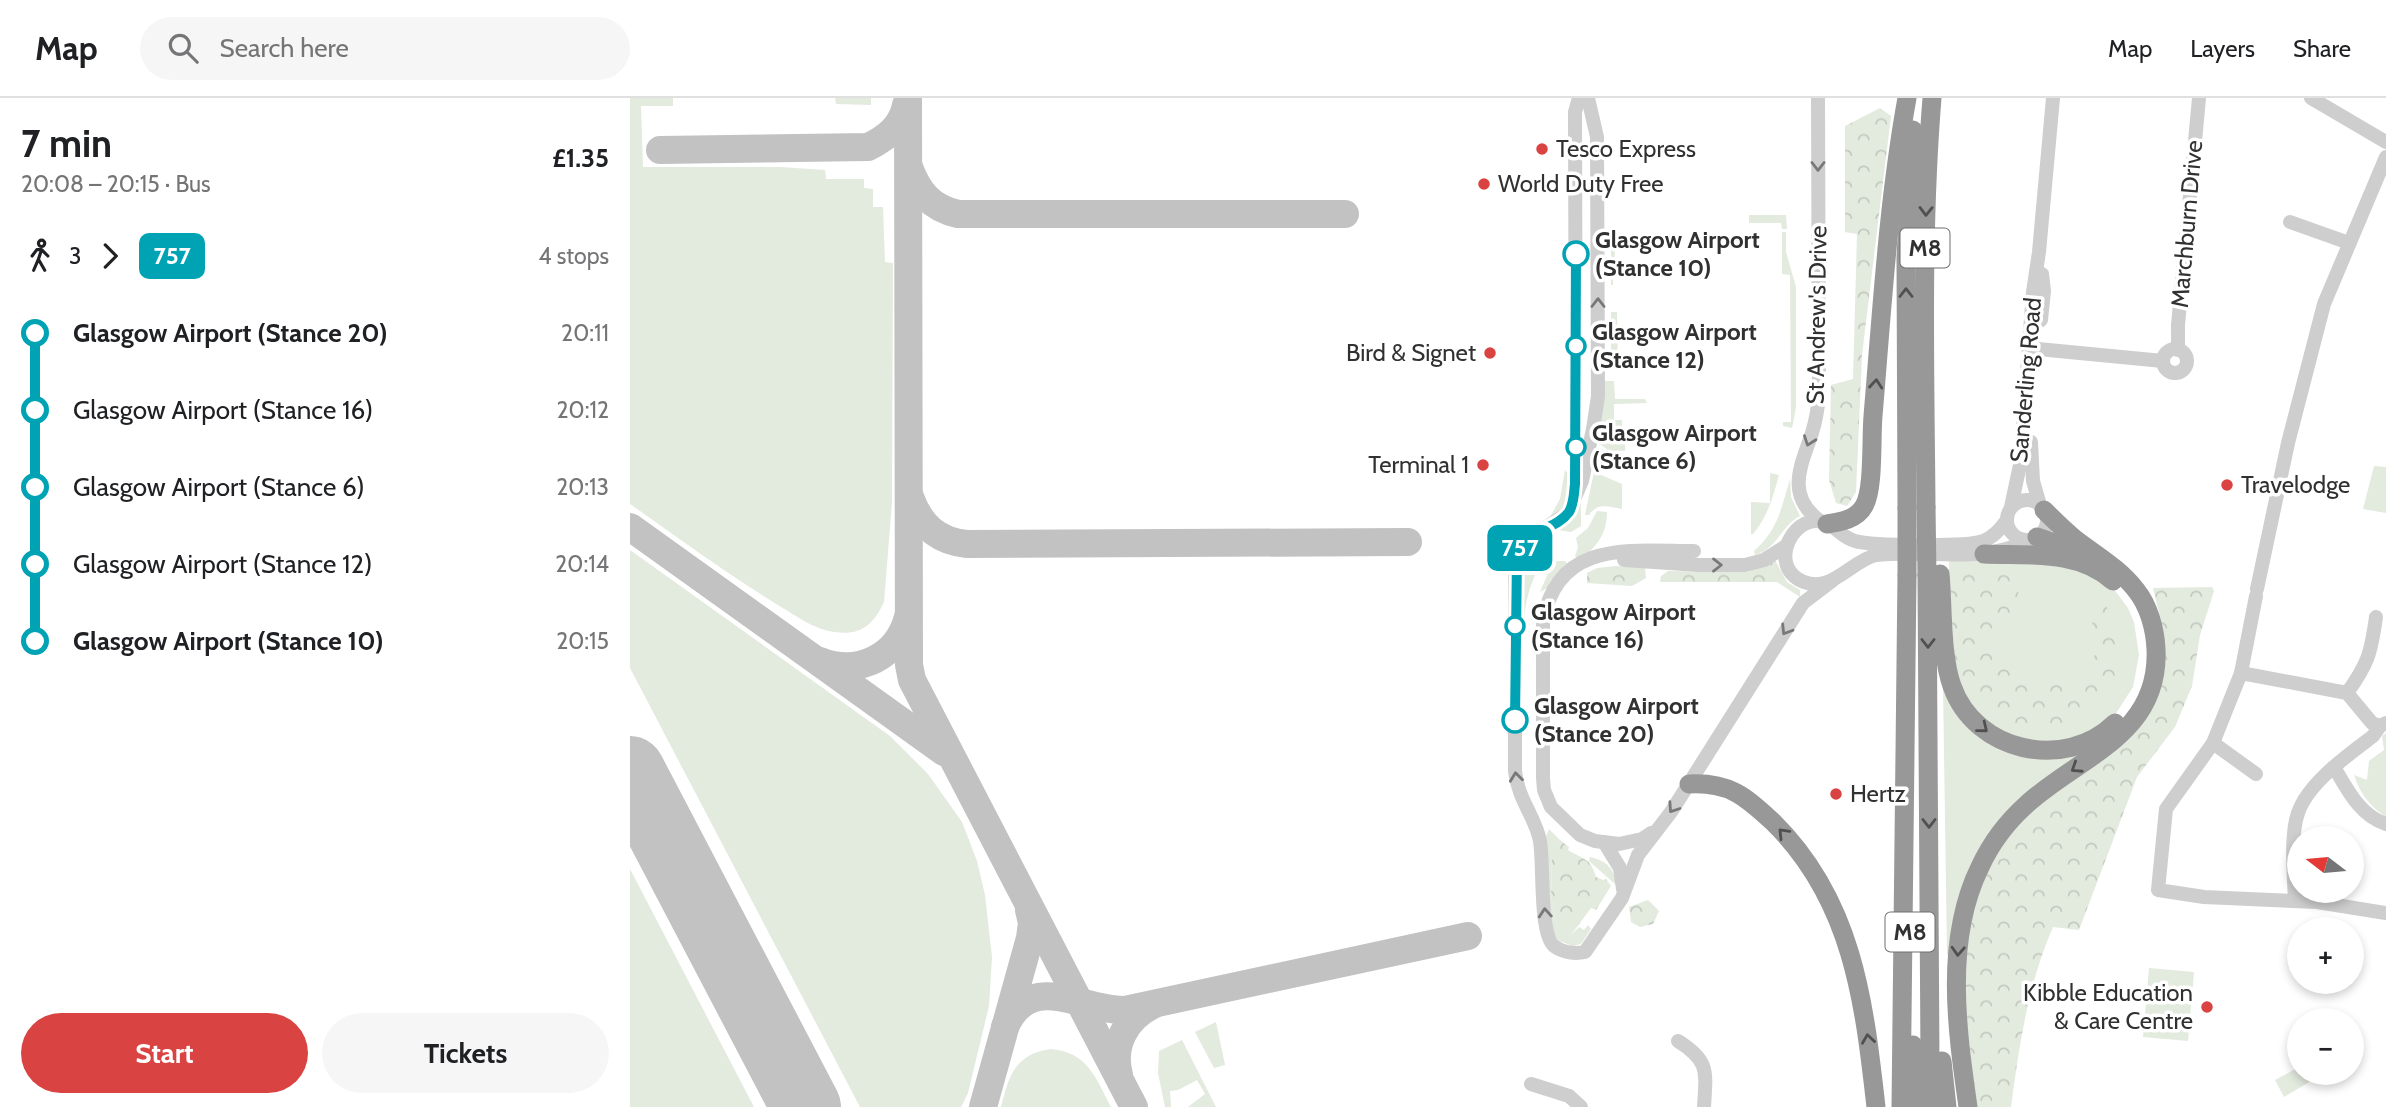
<!DOCTYPE html>
<meta charset="utf-8">
<style>
:root{--surface:#fff;--page:#f6f6f6;--text:#202124;--muted:#757577;--line:#e0e0e0;--accent:#d94342}
body{margin:0;font-family:Cabin,sans-serif;background:var(--page);color:var(--text);height:100vh;display:flex;flex-direction:column;font-size:26px;white-space:nowrap}
*{box-sizing:border-box;margin:0}
p{font-size:23px;color:var(--muted)}
.icon{flex:none;width:38px;height:38px;fill:none;stroke:currentColor;stroke-width:2;stroke-linecap:round;stroke-linejoin:round}
.map{position:relative;flex:1;overflow:hidden}
.drawer{display:flex;flex-direction:column;background:var(--surface);width:630px}
.drawer>*{flex:none}
.badge{padding:0 14px;border-radius:10px;font-size:24px;line-height:46px}
.needle{width:46px;rotate:286deg}
.fabs{position:absolute;left:1657px;top:728px;display:grid;gap:14px}
.fabs a{display:grid;place-items:center;width:77px;height:77px;border-radius:50%;background:var(--surface);box-shadow:0 4px 10px #0003;font-size:35px}
.map>.badge{position:absolute;translate:-50% -50%;box-shadow:0 0 0 4px #fff}
.legs{display:flex;align-items:center;gap:10px;height:77px;padding:0 21px;font-size:23px}
.legs p{margin-inline-start:auto}
.headline{display:flex;align-items:center;justify-content:space-between;height:119px;padding:0 21px}
h1{font-size:38px;font-weight:700;line-height:52px}
.action{display:flex;gap:14px;margin-top:auto;padding:14px 21px}
.action a{flex:1;height:80px;border-radius:42px;background:var(--accent);color:#fff;font-size:28px;font-weight:700;line-height:80px;text-align:center}
.action a+a{background:var(--page);color:var(--text)}
ul{padding:0 21px;list-style:none}
li{display:flex;align-items:center;gap:24px;height:77px;font-size:26px}
li i{display:grid;place-items:center;width:10px;height:100%;margin:0 9px;background:currentColor}
li i::after{content:'';width:18px;height:18px;margin:-9px;border:5px solid;border-radius:50%;background:var(--surface)}
li p{margin-inline-start:auto}
li:first-child i{background:linear-gradient(#0000 50%,currentColor 0)}
li:last-child i{background:linear-gradient(currentColor 50%,#0000 0)}
header{display:flex;align-items:center;gap:42px;box-sizing:border-box;height:98px;padding:0 35px;background:var(--surface);border-bottom:2px solid var(--line)}
header strong{font-size:33px}
nav{display:flex;gap:38px;margin-inline-start:auto;font-size:24px}
.search{width:490px;height:63px;background:var(--page);display:flex;align-items:center;gap:18px;box-sizing:border-box;padding:0 24px;border-radius:38px;color:var(--muted);font-size:26px}
main{display:flex;flex:1;min-height:0}
.map>svg:first-child{display:block}
.green{fill:#e3eade}
.forest{fill:url(#forest-crowns)}
.lines{fill:none;stroke-linecap:round;stroke-linejoin:round}
.taxiway{stroke:#c2c2c2;stroke-width:28}
.runway{stroke:#c2c2c2;stroke-width:70}
.minor{stroke:#cecece;stroke-width:14}
.highway{stroke:#989898;stroke-width:19}
.highway-bridge{stroke:#989898;stroke-width:19}
.oneway{stroke:#787878}
.oneway2{stroke:#505050}
.line-1-casing{stroke:#fff;stroke-width:16}
.line-1{stroke:#00a3b4;stroke-width:10}
.poi-dot{fill:#d94342;stroke:#fff;stroke-width:2.5}
.stop-1-dot{fill:#fff;stroke:#00a3b4;stroke-width:3.5}
.labels{text-anchor:middle;stroke-width:7;stroke-linejoin:round;paint-order:stroke}
.shield{fill:#fff;stroke:#6f6f6f;stroke-width:2}
.shield-label{font-size:23px;font-weight:bold;fill:#313131}
.poi-label{font-size:24px;fill:#313131;stroke:#fff;text-anchor:start}
.street-label{font-size:24px;fill:#313131;stroke:#fff}
.stop-label{font-size:24px;font-weight:bold;fill:#313131;stroke:#fff;text-anchor:start}
</style>
<header>
<strong>Map</strong>
<div class="search"><svg class="icon" aria-label="search" viewBox="0 0 24 24"><circle cx="10" cy="10" r="6"/><path d="M15 15l6 6"/></svg>Search here</div>
<nav><a>Map</a><a>Layers</a><a>Share</a></nav>
</header>
<main>
<section class="drawer">
<div class="headline"><div><h1>7 min</h1><p>20:08 – 20:15 · Bus</p></div><b>£1.35</b></div>
<div class="legs"><svg class="icon" aria-label="walk" viewBox="0 0 24 24"><circle cx="13" cy="4" r="2"/><path d="M13 8l-2 6 4 7M11 14l-3 7M7 12l3-4h3l4 4"/></svg>3<svg class="icon" aria-label="forward" viewBox="0 0 24 24"><path d="M9 5l7 7-7 7"/></svg><b class="badge" style="background:#00a3b4;color:#fff">757</b><p>4 stops</p></div>
<ul>
<li><i style="color:#00a3b4"></i><b>Glasgow Airport (Stance 20)</b><p>20:11</p></li>
<li><i style="color:#00a3b4"></i><span>Glasgow Airport (Stance 16)</span><p>20:12</p></li>
<li><i style="color:#00a3b4"></i><span>Glasgow Airport (Stance 6)</span><p>20:13</p></li>
<li><i style="color:#00a3b4"></i><span>Glasgow Airport (Stance 12)</span><p>20:14</p></li>
<li><i style="color:#00a3b4"></i><b>Glasgow Airport (Stance 10)</b><p>20:15</p></li>
</ul>
<div class="action"><a>Start</a><a>Tickets</a></div>
</section>
<div class="map">
<svg width="1756" height="1009" viewBox="0 0 1756 1009">
<defs>
<pattern id="forest-crowns" width="20" height="18" patternUnits="userSpaceOnUse" patternTransform="scale(1.75)"><rect width="20" height="18" fill="#e3eade"/><path d="M2 6a3 3 0 1 1 6 0M12 15a3 3 0 1 1 6 0" fill="none" stroke="#c3c9bf"/></pattern>
</defs>
<rect width="100%" height="100%" fill="#fff"/>
<!-- green -->
<g class="green">
<path d="M0,0H43V8H11L13,69H150L195,72L196,81H234V90L243,91V109H253L255,164L263,165L262,404L254,504C243,527 231,538 204,534C184,531 168,519 151,509C99,477 50,441 0,406Z"/>
<path d="M205,0H241V7L206,6Z"/>
<path d="M1119,117H1156L1157,131H1152L1151,125H1119Z"/>
<path d="M981,134H986L983,187H981Z"/>
<path d="M1152,134H1156V154L1166,189V310L1162,330L1153,328V324H1161L1160,177L1152,176Z"/>
<path d="M981,214H987L988,268H981Z"/>
<path d="M971,283H984L985,301H1015L1017,305L984,306V322H992V332L995,335V353H980L966,344Z"/>
<path d="M1744,368L1756,369V415L1733,411Z"/>
<path d="M935,372L939,377C938,398 940,410 920,419L930,401Z"/>
<path d="M964,374L992,386V411C979,409 967,404 959,417H955Z"/>
<path d="M1140,375L1149,377C1143,399 1138,418 1123,436H1121V404L1140,405Z"/>
<path d="M1160,381L1161,399L1170,418C1151,428 1147,451 1125,457L1124,453C1148,432 1151,411 1160,381Z"/>
<path d="M951,405V428L941,434L928,432L926,429L944,417Z"/>
<path d="M967,413L977,414C977,436 966,451 948,462L945,458L948,449L946,440L958,430Z"/>
<path d="M0,452L260,638L298,676L332,724L347,763L355,797L362,859L359,908L338,995L331,1009H230L0,570Z"/>
<path d="M918,453C904,476 896,495 894,522H891V470L894,456L906,457Z"/>
<path d="M1319,461L1431,462L1483,490L1498,510L1504,524L1509,557L1503,589L1485,617L1471,630L1430,647L1374,638L1338,606L1319,484Z"/>
<path d="M927,463H935L938,467L919,489L910,494L919,473Z"/>
<path d="M1313,584L1345,633L1456,651L1321,857H1317Z"/>
<path d="M1756,635V719C1740,708 1730,696 1724,677L1737,682L1739,663L1754,652L1752,638Z"/>
<path d="M919,731L930,742L922,752L921,801L927,827L941,837L949,829L954,832L958,827L961,831L951,846L943,848L929,843L922,833L915,741Z"/>
<path d="M960,759C977,763 984,770 986,787L959,763Z"/>
<path d="M0,771L124,1009H0Z"/>
<path d="M1519,870L1564,874L1558,943L1513,939Z"/>
<path d="M586,924L595,967L584,970L565,934Z"/>
<path d="M552,942L586,1009H558L575,996L567,982L548,992L540,993L541,1009H535L528,975L529,953Z"/>
<path d="M420,951C458,954 465,979 481,1009H371C379,978 384,957 420,951Z"/>
<path d="M1669,969L1670,975H1677L1681,983L1654,999L1645,982Z"/>
</g>
<!-- forest -->
<g class="forest">
<path d="M1250,10L1261,18L1232,257L1226,394L1217,408L1206,405L1199,382L1201,287L1223,281L1227,136L1215,134V28Z"/>
<path d="M1145,462L1157,484L1170,492V499L1147,484H1030L1031,478L1038,473L1118,474Z"/>
<path d="M986,468L1015,470L1016,480L1002,488L957,485V475L967,470Z"/>
<path d="M1345,475C1362,482 1367,468 1387,484L1389,501L1366,544C1369,563 1382,580 1402,581C1407,581 1414,579 1418,580C1424,581 1427,586 1434,585C1450,583 1463,565 1467,551L1459,508L1464,500C1479,505 1483,520 1486,534C1496,579 1484,605 1441,622C1401,639 1377,638 1345,605C1338,599 1329,589 1326,580C1324,572 1325,561 1324,553C1322,530 1321,507 1319,484L1334,476Z"/>
<path d="M1582,489L1584,493L1570,537L1562,588L1545,629L1507,679L1449,832L1423,829C1398,886 1389,948 1381,1009H1346L1333,887L1336,835L1353,784L1370,749L1407,703L1476,658L1516,620L1527,592L1531,523L1523,490Z"/>
<path d="M930,742L939,749L938,752C954,762 961,760 966,779L973,782L976,781L981,788L966,812L961,810L941,837L934,838L927,827L921,801L922,751Z"/>
<path d="M1018,802L1029,813L1023,826L1010,829L1001,824L999,809Z"/>
</g>
<g class="lines">
<!-- taxiway -->
<g class="taxiway">
<path d="M278,0L279,567L282,582L504,1009"/>
<path d="M30,52L238,49C257,40 272,28 276,7"/>
<path d="M279,69C288,94 301,110 328,116H715"/>
<path d="M280,399C290,427 307,443 337,446L778,444"/>
<path d="M0,429L314,654"/>
<path d="M190,563C228,578 268,559 278,519"/>
<path d="M375,929C401,871 450,913 495,912L838,838"/>
<path d="M489,977C481,947 496,920 523,907"/>
<path d="M353,1009L400,840L402,825L399,812"/>
</g>
<!-- runway -->
<path class="runway" d="M0,673L176,1009"/>
<!-- minor -->
<g class="minor">
<path d="M958,0L967,39L968,298L963,331L952,383L938,415L895,443L887,457L885,471V673C888,702 905,718 910,743C914,766 909,835 924,848C933,855 946,856 955,854L992,800L1008,757L1041,714L1173,505L1202,483"/>
<path d="M1188,0L1189,297C1188,310 1186,322 1182,335C1171,368 1155,397 1190,423"/>
<path d="M1681,0L1756,44"/>
<path d="M1660,124L1719,145"/>
<path d="M1411,222L1414,193L1412,176"/>
<path d="M1408,251L1533,263"/>
<circle cx="1545" cy="263" r="12"/>
<path d="M1548,252V227L1569,0"/>
<path d="M1401,344L1403,383L1410,407"/>
<path d="M946,381L945,14L949,0"/>
<circle cx="1397" cy="422" r="20"/>
<path d="M1381,409L1390,367L1403,194L1409,154L1423,0"/>
<path d="M1377,422C1370,431 1364,439 1353,443C1339,449 1241,448 1225,443C1213,440 1208,431 1198,426C1166,409 1134,468 1174,484C1202,495 1221,463 1246,457C1296,451 1353,467 1399,442"/>
<path d="M994,462L1069,467H1115L1134,462L1156,448"/>
<path d="M1627,491L1658,345L1694,206L1756,59"/>
<path d="M1611,575L1626,498"/>
<path d="M1717,595C1738,566 1741,555 1746,519"/>
<path d="M1750,628L1742,625L1717,595L1611,575L1583,645L1536,711L1528,792L1574,799L1687,804L1756,815"/>
<path d="M1583,645L1626,676"/>
<path d="M1704,669C1717,691 1730,718 1756,726"/>
<path d="M1021,735L1012,741L989,746L965,743L950,737L921,709L914,692L913,680V523C928,441 1001,453 1064,453"/>
<path d="M974,744L990,770L993,791"/>
<path d="M1665,802C1664,780 1660,737 1668,715C1678,685 1718,657 1743,638L1750,628L1756,625"/>
<path d="M1048,943C1080,963 1076,974 1074,1009"/>
<path d="M901,986L939,998L951,1009"/>
</g>
<!-- highway -->
<g class="highway">
<path d="M1296,409C1295,272 1291,136 1302,0"/>
<path d="M1277,410L1276,159L1283,32"/>
<path d="M1197,426C1211,424 1227,421 1234,408C1244,392 1241,340 1243,318C1252,212 1258,105 1277,0"/>
<path d="M1407,439L1428,446L1447,456"/>
<path d="M1354,456C1397,458 1448,451 1483,483"/>
<path d="M1310,476C1313,508 1311,558 1322,588C1345,654 1435,674 1485,625"/>
<path d="M1297,477L1300,964L1303,1009"/>
<path d="M1059,686C1099,684 1115,698 1143,724C1223,803 1234,903 1246,1009"/>
<path d="M1283,947L1286,1009"/>
<path d="M1312,963L1317,1009"/>
<path d="M1271,1009L1277,477"/>
<path d="M1338,1009C1327,932 1314,842 1350,769C1361,745 1378,723 1397,706C1450,658 1530,637 1526,551C1525,531 1519,508 1506,492C1489,470 1467,458 1445,441C1434,432 1424,422 1414,412"/>
</g>
<!-- highway-bridge -->
<g class="highway-bridge">
<path d="M1296,409L1297,477"/>
<path d="M1277,410V477"/>
</g>
</g>
<!-- one-way arrows -->
<defs><path id="oneway-chevron" d="M-2-3.5L2.5 0L-2 3.5" fill="none" stroke-width="1.6" stroke-linecap="round" stroke-linejoin="round" transform="scale(1.75)"/></defs>
<g class="oneway">
<use href="#oneway-chevron" transform="translate(1188 68) rotate(90)"/>
<use href="#oneway-chevron" transform="translate(968 205) rotate(-90)"/>
<use href="#oneway-chevron" transform="translate(1179 343) rotate(110)"/>
<use href="#oneway-chevron" transform="translate(1087 467)"/>
<use href="#oneway-chevron" transform="translate(1156 532) rotate(122)"/>
<use href="#oneway-chevron" transform="translate(886 679) rotate(-97)"/>
<use href="#oneway-chevron" transform="translate(1043 710) rotate(124)"/>
<use href="#oneway-chevron" transform="translate(915 815) rotate(-94)"/>
</g>
<g class="oneway2">
<use href="#oneway-chevron" transform="translate(1296 113) rotate(91)"/>
<use href="#oneway-chevron" transform="translate(1276 195) rotate(-90)"/>
<use href="#oneway-chevron" transform="translate(1246 286) rotate(-85)"/>
<use href="#oneway-chevron" transform="translate(1298 545) rotate(90)"/>
<use href="#oneway-chevron" transform="translate(1353 630) rotate(39)"/>
<use href="#oneway-chevron" transform="translate(1446 670) rotate(147)"/>
<use href="#oneway-chevron" transform="translate(1299 725) rotate(90)"/>
<use href="#oneway-chevron" transform="translate(1153 735) rotate(-134)"/>
<use href="#oneway-chevron" transform="translate(1328 853) rotate(93)"/>
<use href="#oneway-chevron" transform="translate(1238 941) rotate(-98)"/>
</g>
<g class="lines">
<!-- line-1 casing -->
<g class="line-1-casing">
<path id="line-1" d="M885,622L887,457C899,429 925,433 939,414C944,406 944,394 945,386L946,156"/>
</g>
<!-- line-1 -->
<use href="#line-1" class="line-1"/>
</g>
<!-- markers -->
<g class="poi-dot">
<circle cx="912" cy="51" r="7"/>
<circle cx="854" cy="86" r="7"/>
<circle cx="860" cy="255" r="7"/>
<circle cx="853" cy="367" r="7"/>
<circle cx="1597" cy="387" r="7"/>
<circle cx="1206" cy="696" r="7"/>
<circle cx="1577" cy="909" r="7"/>
</g>
<g class="stop-1-dot">
<circle cx="946" cy="156" r="12"/>
<circle cx="946" cy="248" r="9"/>
<circle cx="946" cy="349" r="9"/>
<circle cx="885" cy="528" r="9"/>
<circle cx="885" cy="622" r="12"/>
</g>
<g class="labels">
<!-- shield labels -->
<g class="shield">
<rect x="1270.5" y="130.5" width="49" height="39" rx="5"/>
<rect x="1255.5" y="814.5" width="49" height="39" rx="5"/>
</g>
<g class="shield-label">
<text x="1295" y="158">M8</text>
<text x="1280" y="842">M8</text>
</g>
<!-- poi labels -->
<g class="poi-label">
<text x="926" y="59">Tesco Express</text>
<text x="868" y="94">World Duty Free</text>
<text x="846" y="263" text-anchor="end">Bird &amp; Signet</text>
<text x="839" y="375" text-anchor="end">Terminal 1</text>
<text x="1611" y="395">Travelodge</text>
<text x="1220" y="704">Hertz</text>
<text x="1563" y="903" text-anchor="end">Kibble Education<tspan x="1563" dy="28">&amp; Care Centre</tspan></text>
</g>
<!-- street labels -->
<g class="street-label">
<text transform="translate(1557 126) rotate(-85)" y="8">Marchburn Drive</text>
<text transform="translate(1187 217) rotate(-89)" y="8">St Andrew's Drive</text>
<text transform="translate(1396 282) rotate(-85)" y="8">Sanderling Road</text>
</g>
<!-- stop labels -->
<g class="stop-label">
<text x="965" y="150">Glasgow Airport<tspan x="965" dy="28">(Stance 10)</tspan></text>
<text x="962" y="242">Glasgow Airport<tspan x="962" dy="28">(Stance 12)</tspan></text>
<text x="962" y="343">Glasgow Airport<tspan x="962" dy="28">(Stance 6)</tspan></text>
<text x="901" y="522">Glasgow Airport<tspan x="901" dy="28">(Stance 16)</tspan></text>
<text x="904" y="616">Glasgow Airport<tspan x="904" dy="28">(Stance 20)</tspan></text>
</g>
</g>
</svg>
<div class="fabs">
<a><svg class="needle" viewBox="-14 -14 28 28"><path d="M0-13l5 13h-10z" fill="#e53935"/><path d="M0 13l5-13h-10z" fill="#757577"/></svg></a>
<a>+</a>
<a>−</a>
</div>
<b class="badge" style="left:890px;top:450px;background:#00a3b4;color:#fff">757</b>
</div>
</main>
